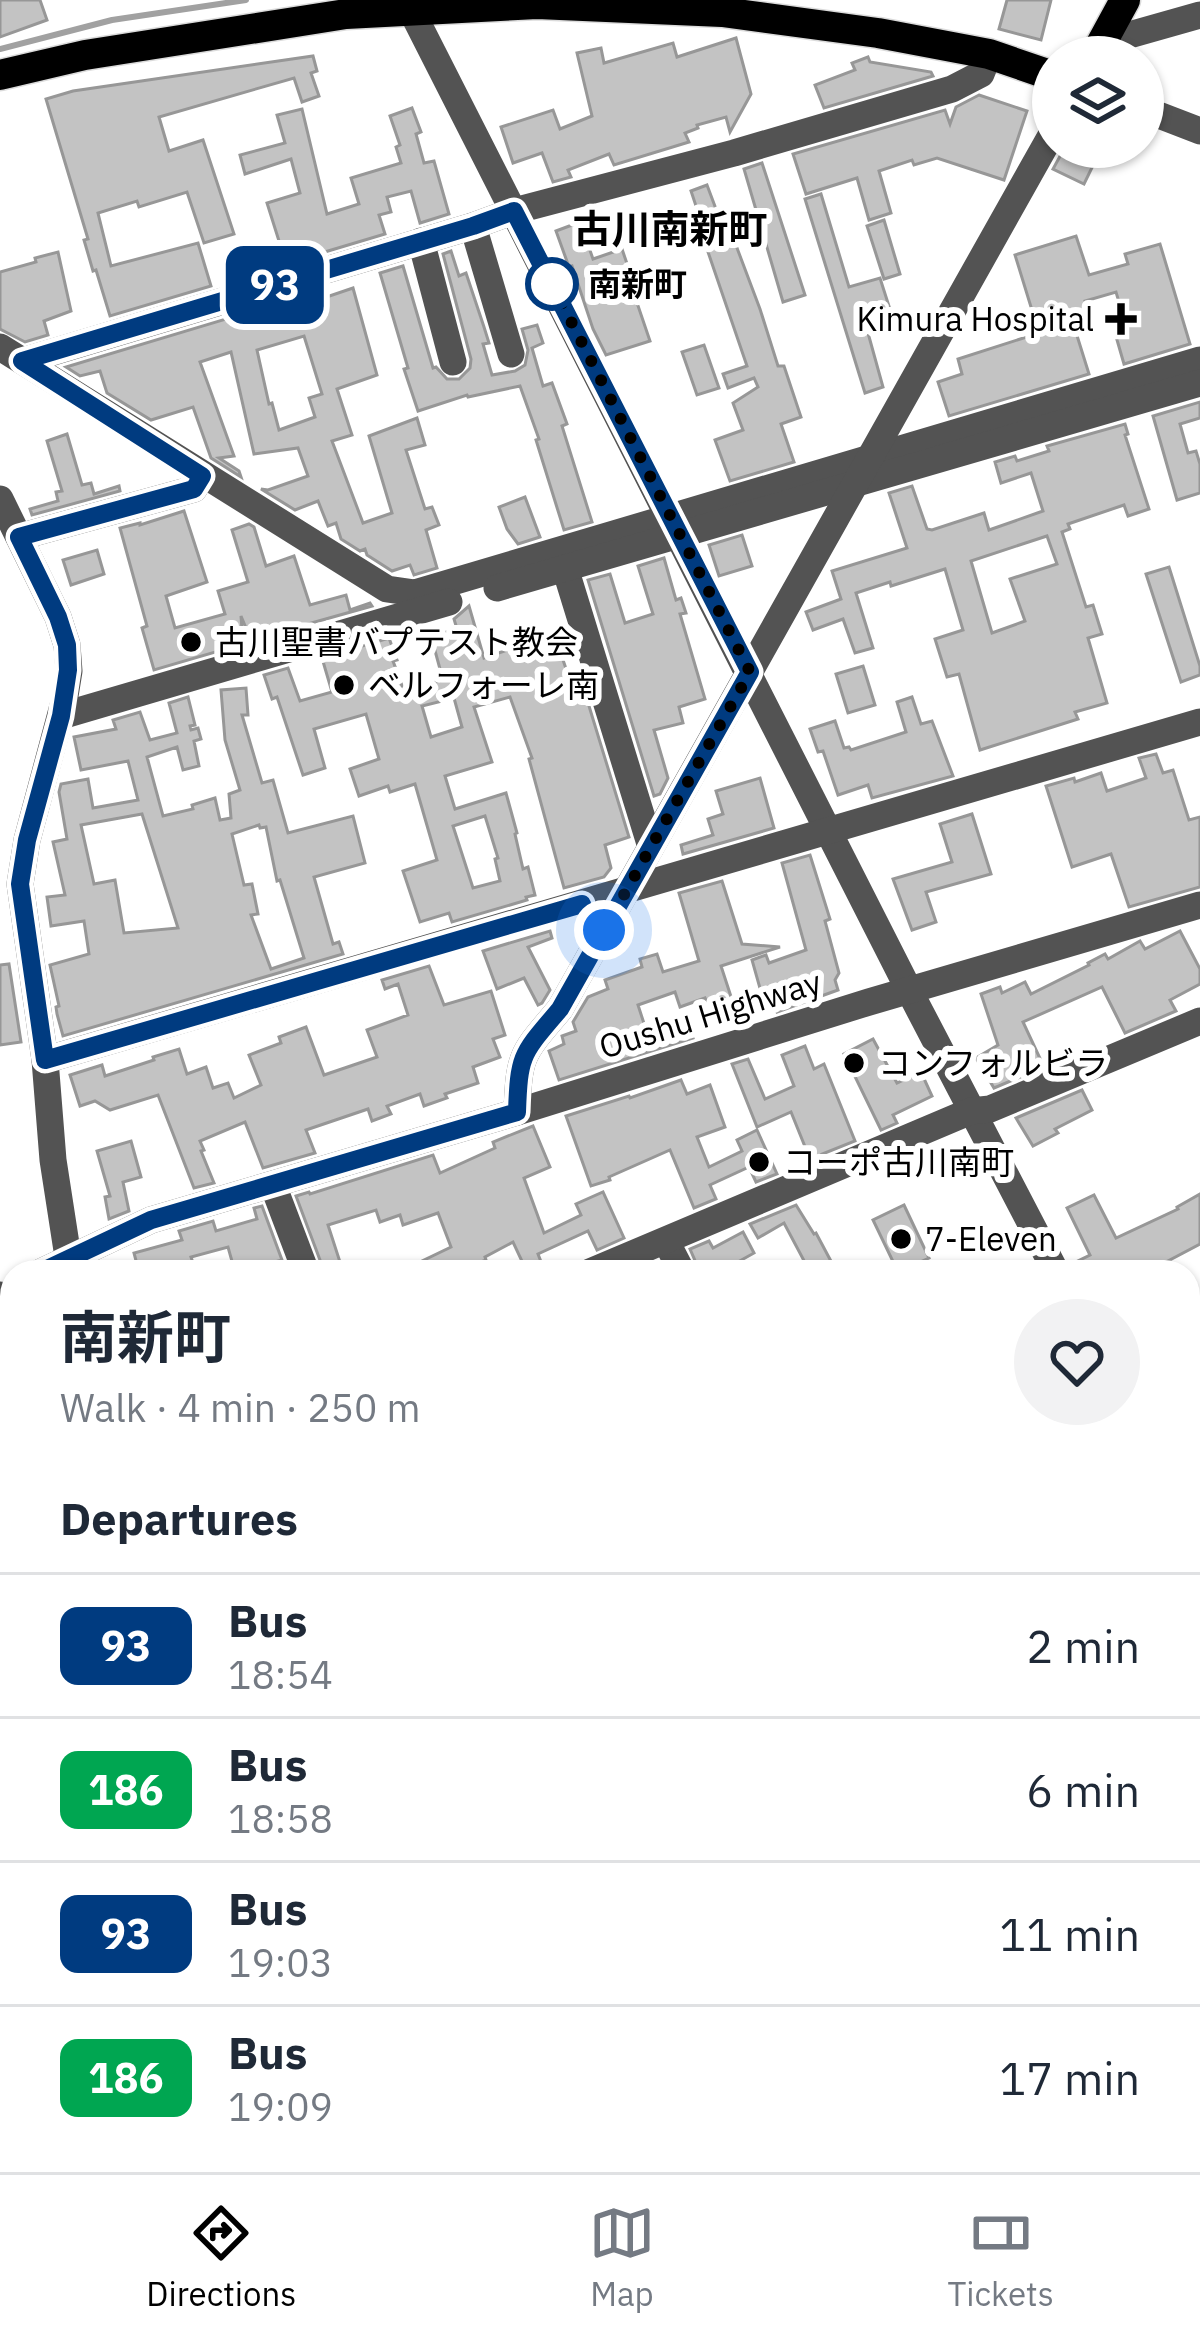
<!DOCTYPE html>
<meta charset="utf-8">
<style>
:root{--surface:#fff;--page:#f2f2f3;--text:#1f2937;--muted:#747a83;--line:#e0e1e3;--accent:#000}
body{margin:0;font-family:"IBM Plex Sans","Noto Sans JP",sans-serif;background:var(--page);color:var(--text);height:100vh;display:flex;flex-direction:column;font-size:45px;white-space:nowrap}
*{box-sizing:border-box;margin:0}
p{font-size:39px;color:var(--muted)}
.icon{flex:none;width:66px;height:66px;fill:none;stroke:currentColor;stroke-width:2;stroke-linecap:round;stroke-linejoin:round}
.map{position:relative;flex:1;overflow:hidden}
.details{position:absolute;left:0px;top:1260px;width:1200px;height:912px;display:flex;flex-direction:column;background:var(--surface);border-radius:36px 36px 0 0;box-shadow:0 3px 9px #0004}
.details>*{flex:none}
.badge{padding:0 24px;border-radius:18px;font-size:42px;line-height:78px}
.fabs{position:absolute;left:1032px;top:36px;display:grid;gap:24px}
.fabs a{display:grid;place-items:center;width:132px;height:132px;border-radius:50%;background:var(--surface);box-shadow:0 3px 9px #0004;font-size:60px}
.you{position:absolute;width:60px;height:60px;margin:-30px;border:9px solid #fff;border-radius:50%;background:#1a73e8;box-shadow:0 0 0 18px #1a73e833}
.map>.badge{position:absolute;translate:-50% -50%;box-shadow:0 0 0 6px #fff}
h2{padding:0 60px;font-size:45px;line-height:108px}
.round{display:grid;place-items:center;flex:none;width:126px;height:126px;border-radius:63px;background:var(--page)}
.head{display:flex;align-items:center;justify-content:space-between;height:204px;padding:0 60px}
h1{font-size:57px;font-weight:700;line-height:90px}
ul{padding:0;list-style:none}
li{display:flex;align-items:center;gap:36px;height:144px;padding:0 60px;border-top:3px solid var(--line)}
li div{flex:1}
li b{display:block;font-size:45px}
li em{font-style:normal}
li .badge{min-width:132px;font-weight:700;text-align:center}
.tab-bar{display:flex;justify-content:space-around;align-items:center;height:168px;border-top:3px solid var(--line);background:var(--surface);font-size:33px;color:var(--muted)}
.tab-bar a{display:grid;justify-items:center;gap:6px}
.tab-bar .current{color:var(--accent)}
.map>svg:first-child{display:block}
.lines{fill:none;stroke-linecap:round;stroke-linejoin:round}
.stream{stroke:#a1a1a1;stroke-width:6}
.building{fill:#c3c3c3;stroke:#979797;stroke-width:3;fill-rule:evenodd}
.major-casing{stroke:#dbdbdb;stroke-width:33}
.minor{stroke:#535353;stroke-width:27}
.major{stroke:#000;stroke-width:30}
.line-casing{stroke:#fff;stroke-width:27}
.line{stroke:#003b80;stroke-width:18}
.walk{stroke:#000;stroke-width:12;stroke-dasharray:0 21.6}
.stop-dot{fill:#fff;stroke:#003b80;stroke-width:6}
.poi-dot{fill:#000;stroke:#fff;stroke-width:4.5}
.labels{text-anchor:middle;stroke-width:12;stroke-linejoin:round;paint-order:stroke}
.stop-label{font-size:33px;font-weight:bold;fill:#000;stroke:#fff;text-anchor:start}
.poi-label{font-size:33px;fill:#000;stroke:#fff;text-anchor:start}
.street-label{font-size:33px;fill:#000;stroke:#fff}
.quarter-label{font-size:39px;font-weight:bold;fill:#000;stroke:#fff}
</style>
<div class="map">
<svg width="1200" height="2172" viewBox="0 0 1200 2172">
<rect width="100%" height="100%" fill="#fff"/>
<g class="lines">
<!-- stream -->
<path class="stream" d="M0,49L112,20L246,0"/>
</g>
<!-- building -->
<g class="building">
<path d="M0,0H40L47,20L0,37Z"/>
<path d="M1007,0H1051L1041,40L999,29Z"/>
<path d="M736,38L751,94L730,132L726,117L697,125L698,128L685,133L689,142L614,165L609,154L568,170L571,177L553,182L542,153L513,163L501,127L553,110L560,129L592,116L577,53L601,48L604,63L673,43L677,57Z"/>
<path d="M313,56L317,71L311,73L319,96L302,102L294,78L159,117L169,151L203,140L234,234L204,243L187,192L139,207L137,201L98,213L111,266L198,243L211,286L110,316L96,270L93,271L84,240L88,239L46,99L73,91Z"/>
<path d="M868,57L870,62L931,72L933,76L824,108L815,85L855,70L852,63Z"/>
<path d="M979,95L1027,111L1004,180L937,158L914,165L912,160L879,171L891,213L869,220L857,178L806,194L793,154L945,110L950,124L956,107Z"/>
<path d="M412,108L421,132L416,134L424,163L434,161L449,214L420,223L411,191L387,197L391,212L379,215L385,234L318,254L317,249L285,260L267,203L300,193L291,159L245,174L240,155L285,143L277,115L302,109L327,214L359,204L351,178L401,163L396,147L400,145L390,116Z"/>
<path d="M1065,147H1102L1084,184L1053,169Z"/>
<path d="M762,163L805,295L783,302L744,169Z"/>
<path d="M707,185L716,209L714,210L724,244L734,240L760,309L778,366H784L801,417L781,424L794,462L730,481L715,440L743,430L733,403L758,387L754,378L728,388L723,374L747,366L707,249L710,248L691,191Z"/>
<path d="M821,194L849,287L880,278L895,325L868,333L883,387L865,393L805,199Z"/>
<path d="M884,220L900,274L884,279L867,226Z"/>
<path d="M580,222L593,259L622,249L637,293L634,294L650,341L606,355L593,329L572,266L569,267L556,231Z"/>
<path d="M1076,236L1089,275L1128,264L1125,254L1160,244L1190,344L1124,364L1115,333L1127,329L1116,292L1085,301L1091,321L1074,326L1089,374L949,416L938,382L962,374L958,359L1039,333L1015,255Z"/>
<path d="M451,251L459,276L466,273L484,327L489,343L483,344L492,375L515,371L525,365L528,350L522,329L537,325L543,343L532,348L543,386L552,383L567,424L562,426L592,522L564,530L536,440L539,439L520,386L468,397L467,395L418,411L404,369L408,368L380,273L403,266L433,368L436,367L447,379H459L470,368L471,359L443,254Z"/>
<path d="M58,252L71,311L44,321L48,335L25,342L0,329V272L36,262L35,258Z"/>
<path d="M353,288L377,375L337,389L352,435L332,441L363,523L392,513L369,436L417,418L425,445L406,450L425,509L432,507L439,525L426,530L437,568L414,575L410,565L392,571L367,555L365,549L360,551L341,539L336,523L328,526L318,501L295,510L261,489L268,490L308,476L298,448L254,454L231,352L200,362L234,456L219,458L239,471L241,477L211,458L193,407L151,420L107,393L100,371L80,376L66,367L266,307L267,310L308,296L309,303ZM304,336L322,394L309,398L315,417L279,430L272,403L269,404L257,350Z"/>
<path d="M704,345L719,388L697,395L682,352Z"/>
<path d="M1200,402V418L1180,424L1188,453L1196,451L1200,464V493L1177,500L1153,416Z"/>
<path d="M1125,424L1128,434L1125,435L1149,509L1128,516L1124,505L1068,524L1070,529L1062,532L1086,607L1093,605L1102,634L1088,638L1107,703L1075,712L1078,719L980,750L959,674L947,677L935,639L963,630L945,569L891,586L890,582L856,593L873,648L855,653L843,619L813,630L806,612L841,599L832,571L907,548L889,493L912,486L927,529L932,530L984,513L989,530L1043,511L1031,473L1001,483L995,462L1015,456L1017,461L1049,451L1047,446ZM1047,536L1057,564L1010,579L1025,621L992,633L971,561Z"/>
<path d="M67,434L82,485L91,483L94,494L119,486L120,491L32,515L30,509L58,501L56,492L62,491L47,441Z"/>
<path d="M525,497L540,537L518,544L507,529L499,507Z"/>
<path d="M184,511L207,582L166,596L175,628L225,614L218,591L248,582L232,530L249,524L254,527L266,566L294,556L310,605L346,595L350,610L370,603L372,606L251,640L241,616L243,644L154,670L142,628L147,626L120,528L140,523V525Z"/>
<path d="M742,535L752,566L719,576L709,545Z"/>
<path d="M97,550L104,574L71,585L63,560Z"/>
<path d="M664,558L676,600L681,598L686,613L680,614L705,699L679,707L683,723L654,730L668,778L660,794L654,796L588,580L610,574L625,623L653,614L638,566Z"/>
<path d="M1169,567L1200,666V675L1181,682L1146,574Z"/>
<path d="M469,606L484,658L554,634L572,686L582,683L629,837L605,845L611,868L604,877L564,888L529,759L532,758L510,697L474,707L492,762L445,776L455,809L506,793L517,833L515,834L523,869L528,867L535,895L526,897L527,900L452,922L449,913L420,922L403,871L437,860L415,784L390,792L388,786L359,796L350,769L379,759L366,714L314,729L325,768L303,775L277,697L272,699L264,675L288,668L300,701L332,692L322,658L389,638L397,660L393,661L404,691L443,680L431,636L457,629L454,619ZM454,698L462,727L431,737L422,706ZM485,816L498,858L495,859L500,881L473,888L453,826Z"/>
<path d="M863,666L875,705L848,713L836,674Z"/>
<path d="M246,688L248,715H242L262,783L273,780L288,833L353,816L365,863L314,877L333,944L339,942L343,954L63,1036L57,1014L56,1007L59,1006L50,965L89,954L84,921L51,926L47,897L65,895L53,842L67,839L59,792L61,784L88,779L93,808L138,800L128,761L81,770L74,737L116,729L113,720L140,712L150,740L177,733L169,703L188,697L195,725L190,726L191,730L198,728L201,739L194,741L199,766L183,770L177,747L147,757L163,816L193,809L192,805L215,798L220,820L231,818L229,794L240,790L225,740L221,690ZM142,814L178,928L124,933L115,880L94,884L81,825ZM259,825L260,828L266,827L277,881L280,880L304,958L271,969L251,915L258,914L252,884L244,885L232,834Z"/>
<path d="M912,697L921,724L932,721L953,776L872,798L868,785L838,795L823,751L818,752L810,729L835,721L844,748L849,747L851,750L906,732L897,702Z"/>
<path d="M1156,754L1163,773L1173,770L1189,820L1200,817V887L1129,907L1111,854L1072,867L1046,786L1074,778L1075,782L1101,773L1107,791L1146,778L1139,758Z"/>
<path d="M760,778L774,828L683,854L681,845L713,835L708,819L723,814L716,791Z"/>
<path d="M972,814L991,874L926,892L936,922L912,930L893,879L952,862L940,824Z"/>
<path d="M810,855L830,919L825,921L839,973L835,980L838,990L777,1012L774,1004L765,1006L752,960L766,955L769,963L806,950L782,863Z"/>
<path d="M722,881L742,944L780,947L721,966L737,1015L715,1022L705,998L680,1007L675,992L638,1005L650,1042L690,1029L693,1038L559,1080L549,1051L564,1044L562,1036L576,1031L573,1022L588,997L608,989L605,980L642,967L640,959L657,954L663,972L699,961L679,893Z"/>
<path d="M550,931L552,938L528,947L550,990L542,1003L538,1005L524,978L497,989L483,951Z"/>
<path d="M1180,931L1200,969V984L1170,1000L1176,1011L1125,1033L1102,987L1023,1022L1044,1067L994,1088L976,1058L998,1045L981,994L1000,987L1002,993L1025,982L1031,994L1089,965L1088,963L1105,954L1108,959L1140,941L1145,949Z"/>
<path d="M9,964L21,1042L0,1045V965Z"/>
<path d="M429,966L444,1005L491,991L505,1035L493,1039L500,1057L473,1067L478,1083L445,1094L447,1098L424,1106L420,1094L387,1106L391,1114L372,1121L368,1109L306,1130L315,1153L263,1168L245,1122L200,1141L204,1150L201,1151L214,1183L194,1188L158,1095L110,1110L95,1101L80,1106L70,1075L102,1065L105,1076L154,1060L153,1057L179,1049L187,1074L206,1067L213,1088L228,1083L234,1098L261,1085L249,1055L281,1043L279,1037L306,1027L324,1075L377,1057L367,1030L408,1015L398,984L385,989L382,980Z"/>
<path d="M873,1039L897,1083L921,1072L932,1096L893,1115L897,1123L881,1130L844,1054Z"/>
<path d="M805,1046L814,1069L824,1064L855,1141L810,1159L791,1112L757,1127L732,1064L748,1059L765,1099L794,1086L782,1055Z"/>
<path d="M681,1080L687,1094L710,1085L725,1127L697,1137L709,1167L742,1151L737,1140L757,1130L777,1174L756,1182L749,1167L710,1185L716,1199L694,1208L670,1150L609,1177L610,1180L591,1186L566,1116L629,1096L630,1098Z"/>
<path d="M1082,1090L1092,1110L1055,1129L1058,1133L1033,1146L1016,1118Z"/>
<path d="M533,1126L550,1167L524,1178L544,1233L581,1215L576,1204L603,1192L624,1238L597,1250L588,1231L538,1254L545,1272H527L513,1242L485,1257L486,1260L458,1272H399L451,1247L438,1213L403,1225L400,1215L380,1222L376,1210L328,1225L340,1262L323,1268L296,1196L309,1192L310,1194L433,1155L440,1173L495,1148L493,1142Z"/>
<path d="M131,1141L141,1177L123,1182L129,1211L109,1219L105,1197L110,1196L97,1151Z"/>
<path d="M1200,1194V1244L1147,1272H1084L1078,1261L1090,1255L1067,1208L1094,1195L1116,1238L1178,1209L1177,1207Z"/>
<path d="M796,1205L814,1234L816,1233L833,1265L821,1272H810L784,1223L758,1238L750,1224Z"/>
<path d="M904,1205L929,1258L898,1272L873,1220Z"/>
<path d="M262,1206L282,1260L264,1265L266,1272H235L228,1247L191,1257L196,1272H139L134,1253L182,1240L179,1231L213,1221L216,1231L257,1219L254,1208Z"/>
<path d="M743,1232L754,1253L720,1272H700L690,1249L709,1241L713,1248Z"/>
</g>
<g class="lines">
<!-- major casing -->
<g class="major-casing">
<g id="major">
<path d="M1094,57L1125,0"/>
<path d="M0,75L85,55L346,14L537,4L722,12L878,33L989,54L1053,76"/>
</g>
</g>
<!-- minor -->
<g class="minor">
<path d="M406,0L910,992L1056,1272"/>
<path d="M1101,43L1200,15"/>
<path d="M1143,109L1200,131"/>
<path d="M473,226L511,354"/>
<path d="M421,241L453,362"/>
<path d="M0,347L387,589L415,593L1200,360"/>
<path d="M23,361L473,226L514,211L734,153L952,89L981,74L989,54"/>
<path d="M0,499L58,617L67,645L69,671L64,702L27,840L20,884L45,1060L53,1160L68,1257"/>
<path d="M19,537L194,489L202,476"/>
<path d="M565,568L651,847"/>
<path d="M497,588L1200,383"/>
<path d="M61,716L449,602"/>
<path d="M45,1060L1200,722"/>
<path d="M517,1112C519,1053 522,1054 560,1009L1053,132"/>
<path d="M273,1185L306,1272"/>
<path d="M666,1241L682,1272"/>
<path d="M41,1272L151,1220L517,1112L869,1002L1200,905"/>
<path d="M590,1272L971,1111L990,1109L1200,1021"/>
<path d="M0,1295L12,1359"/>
<path d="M0,1490L12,1489"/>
<path d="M1188,1527L1200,1550"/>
<path d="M1188,1813L1200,1806"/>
<path d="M12,2031L2,2036L12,2055"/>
<path d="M1188,2134L1200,2128"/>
<path d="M250,2160L256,2172"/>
<path d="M386,2160L392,2172"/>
<path d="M763,2160L769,2172"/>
<path d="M955,2160L961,2172"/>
<path d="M1118,2171L1139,2160"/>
<path d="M344,2172L367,2160"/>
<path d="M486,2172L511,2160"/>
</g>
<!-- major -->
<use href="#major" class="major"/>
</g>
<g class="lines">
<!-- line casing -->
<g class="line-casing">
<path id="line" d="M41,1272L151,1220L517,1112C519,1053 522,1054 560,1009L750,672L514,211L473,226L22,361L202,476L194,489L19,537L58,617L67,645L68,670L61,716L27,840L20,884L45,1060L582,904"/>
</g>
<!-- line -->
<use href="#line" class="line"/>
<!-- walk -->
<path class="walk" d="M552,284L750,672L604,930"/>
</g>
<!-- markers -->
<circle class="stop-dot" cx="552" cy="284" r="24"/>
<g class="poi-dot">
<path d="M1115 301h12v12h12v12h-12v12h-12v-12h-12v-12h12z"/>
<circle cx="191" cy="642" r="12"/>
<circle cx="344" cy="685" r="12"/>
<circle cx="854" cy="1063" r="12"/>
<circle cx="759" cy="1162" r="12"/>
<circle cx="901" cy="1239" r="12"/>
</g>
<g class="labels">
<!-- stop labels -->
<g class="stop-label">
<text x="588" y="296">南新町</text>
</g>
<!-- poi labels -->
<g class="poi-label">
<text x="1094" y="331" text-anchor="end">Kimura Hospital</text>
<text x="215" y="654">古川聖書バプテスト教会</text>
<text x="368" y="697">ベルフォーレ南</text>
<text x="878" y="1075">コンフォルビラ</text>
<text x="783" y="1174">コーポ古川南町</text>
<text x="925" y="1251">7-Eleven</text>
</g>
<!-- street labels -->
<g class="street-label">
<text transform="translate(710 1014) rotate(-17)" y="12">Oushu Highway</text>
</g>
<!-- quarter labels -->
<g class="quarter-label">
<text x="670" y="243">古川南新町</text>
</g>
</g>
</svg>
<div class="fabs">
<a><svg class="icon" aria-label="layers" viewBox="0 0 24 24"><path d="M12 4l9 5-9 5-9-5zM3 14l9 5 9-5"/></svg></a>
</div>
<div class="you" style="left:604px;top:930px"></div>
<b class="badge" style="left:275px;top:285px;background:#003b80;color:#fff">93</b>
<section class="details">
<div class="head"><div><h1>南新町</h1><p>Walk · 4 min · 250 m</p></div><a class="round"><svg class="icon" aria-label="heart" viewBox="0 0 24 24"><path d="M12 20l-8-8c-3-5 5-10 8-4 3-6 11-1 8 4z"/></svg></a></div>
<h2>Departures</h2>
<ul>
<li><span class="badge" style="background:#003b80;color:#fff">93</span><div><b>Bus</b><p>18:54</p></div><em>2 min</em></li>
<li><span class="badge" style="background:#00a651;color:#fff">186</span><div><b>Bus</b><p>18:58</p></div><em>6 min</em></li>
<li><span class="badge" style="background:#003b80;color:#fff">93</span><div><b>Bus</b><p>19:03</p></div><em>11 min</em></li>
<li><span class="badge" style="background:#00a651;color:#fff">186</span><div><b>Bus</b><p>19:09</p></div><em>17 min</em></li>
</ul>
</section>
</div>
<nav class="tab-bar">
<a class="current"><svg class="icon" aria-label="directions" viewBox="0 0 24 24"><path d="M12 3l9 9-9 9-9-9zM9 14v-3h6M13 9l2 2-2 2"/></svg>Directions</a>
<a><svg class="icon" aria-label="map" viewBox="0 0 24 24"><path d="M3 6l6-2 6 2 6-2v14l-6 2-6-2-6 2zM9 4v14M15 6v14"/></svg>Map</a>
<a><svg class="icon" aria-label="tickets" viewBox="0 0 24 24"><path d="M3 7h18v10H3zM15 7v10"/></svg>Tickets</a>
</nav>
